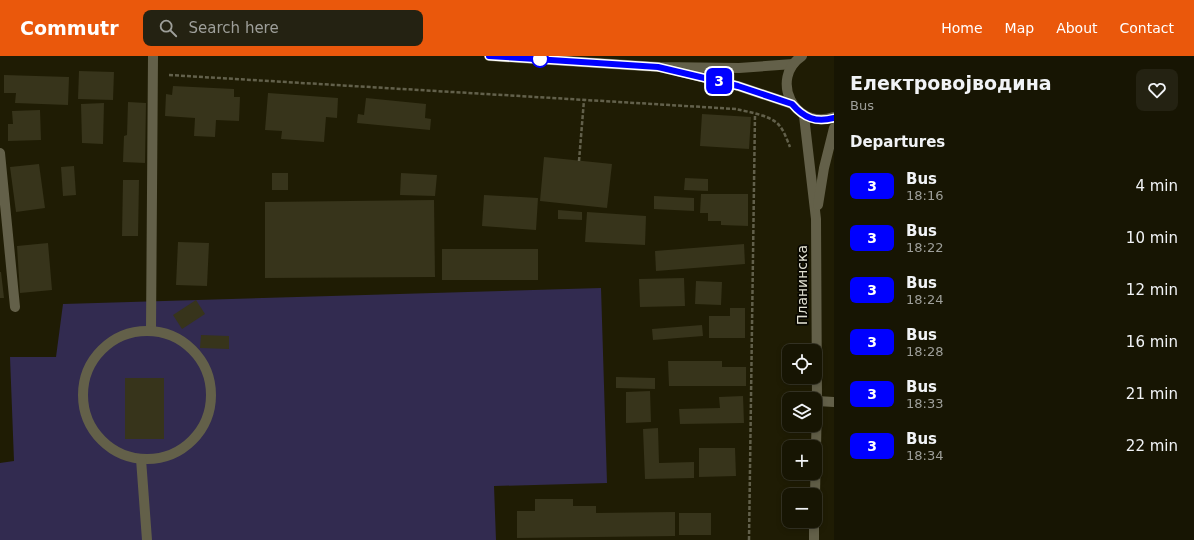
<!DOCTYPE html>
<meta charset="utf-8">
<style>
:root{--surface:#171503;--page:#242212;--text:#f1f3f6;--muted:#9e9f9a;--line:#363425;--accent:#ea580c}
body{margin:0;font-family:"DejaVu Sans",sans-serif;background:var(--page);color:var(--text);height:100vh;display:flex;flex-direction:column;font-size:15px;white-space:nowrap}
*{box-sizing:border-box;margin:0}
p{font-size:13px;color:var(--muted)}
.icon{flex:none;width:22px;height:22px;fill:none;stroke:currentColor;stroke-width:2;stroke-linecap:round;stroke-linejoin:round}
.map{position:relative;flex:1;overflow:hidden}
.details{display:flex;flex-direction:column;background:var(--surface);width:360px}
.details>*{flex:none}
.badge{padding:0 8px;border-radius:6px;font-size:14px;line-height:26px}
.fabs{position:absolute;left:782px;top:288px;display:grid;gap:8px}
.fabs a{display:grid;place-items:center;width:40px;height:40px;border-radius:8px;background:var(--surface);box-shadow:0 2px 6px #0003,0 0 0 1px var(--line);font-size:20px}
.map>.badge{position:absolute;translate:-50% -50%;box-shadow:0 0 0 2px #fff}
h2{padding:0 16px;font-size:15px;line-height:36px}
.round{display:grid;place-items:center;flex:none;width:42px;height:42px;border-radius:8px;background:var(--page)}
.overview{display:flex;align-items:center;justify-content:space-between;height:68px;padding:0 16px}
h1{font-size:19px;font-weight:700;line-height:30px}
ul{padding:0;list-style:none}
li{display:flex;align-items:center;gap:12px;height:52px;padding:0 16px}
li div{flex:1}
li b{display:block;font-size:15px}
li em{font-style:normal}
li .badge{min-width:44px;font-weight:700;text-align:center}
header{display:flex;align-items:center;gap:24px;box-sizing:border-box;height:56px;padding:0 20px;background:var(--accent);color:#fff}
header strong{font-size:19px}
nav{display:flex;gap:22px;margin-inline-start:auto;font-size:14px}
.search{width:280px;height:36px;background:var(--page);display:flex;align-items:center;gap:10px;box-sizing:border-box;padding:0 14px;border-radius:8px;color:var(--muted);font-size:15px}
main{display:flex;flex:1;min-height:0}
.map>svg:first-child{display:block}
.green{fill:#322b50}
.building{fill:#37341b}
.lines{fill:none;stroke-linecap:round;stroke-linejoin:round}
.path{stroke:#62604b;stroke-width:2.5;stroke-dasharray:4 2;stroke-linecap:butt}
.minor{stroke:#636049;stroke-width:10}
.line-casing{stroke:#fff;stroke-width:9}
.line{stroke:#00f;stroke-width:6}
.stop-dot{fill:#fff;stroke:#00f;stroke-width:2}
.labels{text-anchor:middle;stroke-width:3.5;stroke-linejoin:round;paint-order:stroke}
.street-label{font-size:14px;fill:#e1e0d1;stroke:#080701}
</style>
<header>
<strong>Commutr</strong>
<div class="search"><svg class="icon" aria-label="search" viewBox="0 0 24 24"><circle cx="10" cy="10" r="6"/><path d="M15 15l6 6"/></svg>Search here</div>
<nav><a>Home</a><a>Map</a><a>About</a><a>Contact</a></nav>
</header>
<main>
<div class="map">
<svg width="834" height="484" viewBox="0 0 834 484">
<rect width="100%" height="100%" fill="#1f1c04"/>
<!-- green -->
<path class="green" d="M601,232L607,427L494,430L496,484H0V407L14,405L10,301H56L63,248Z"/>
<!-- building -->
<g class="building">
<path d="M79,15L114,16L113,44L78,43Z"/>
<path d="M4,19L69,21L68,49L15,47L16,37H4Z"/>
<path d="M173,30L234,33V41H240L239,65L216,64L215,81L194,80L195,62L165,60L166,38L172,39Z"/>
<path d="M268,37L338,42L337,62L326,61L324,86L281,83L282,75L265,74Z"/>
<path d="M366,42L426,48L425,62L431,63L430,74L357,67L358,58L364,59Z"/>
<path d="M128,46L146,47L145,107L123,106L124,80L127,79Z"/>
<path d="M104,47L103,88L82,87L81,48Z"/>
<path d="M40,54L41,84L8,85V68H13L12,55Z"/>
<path d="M702,58L751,61L749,93L700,90Z"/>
<path d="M544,101L612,108L607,152L540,145Z"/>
<path d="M39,108L45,152L16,156L10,111Z"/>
<path d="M74,110L76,139L63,140L61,111Z"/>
<rect x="272" y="117" width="16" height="17"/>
<path d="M401,117L437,119L435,140L400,139Z"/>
<path d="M685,122L708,123V135L684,134Z"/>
<path d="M123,124H139L138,180H122Z"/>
<path d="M701,138H748V170L721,169V165H708V157H700Z"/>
<path d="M484,139L538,142L536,174L482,170Z"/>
<path d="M654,140L694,142V155L654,153Z"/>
<path d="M434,144L435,221L265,222V146Z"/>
<path d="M558,154L582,156V164L558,163Z"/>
<path d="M587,156L646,160L645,189L585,186Z"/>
<path d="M178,186L209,187L207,230L176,229Z"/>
<path d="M48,187L52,234L20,237L17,190Z"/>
<path d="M744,188L745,208L656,215L655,195Z"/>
<rect x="442" y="193" width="96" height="31"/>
<path d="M0,216H1L4,242H0Z"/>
<path d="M684,222L685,250L640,251L639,223Z"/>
<path d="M696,225L722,226L721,249L695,248Z"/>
<path d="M196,244L205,258L182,273L173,259Z"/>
<path d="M730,252H745V282H709V260H730Z"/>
<path d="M702,269L703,280L653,284L652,273Z"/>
<path d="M201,279L229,280V293L200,292Z"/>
<path d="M668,305H722V311H746V330H669Z"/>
<path d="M616,321L655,322V333L616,332Z"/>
<rect x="125" y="322" width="39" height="61"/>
<path d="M650,335L651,366L626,367V336Z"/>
<path d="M743,340L744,367L680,368L679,353L720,352L719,341Z"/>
<path d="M658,372L659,407L694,406V422L645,423L643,373Z"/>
<path d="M699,392H735L736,420L699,421Z"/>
<path d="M535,443H573V450H596V457L675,456V480L517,482V455H535Z"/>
<rect x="679" y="457" width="32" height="22"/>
</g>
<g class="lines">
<!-- path -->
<g class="path">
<path d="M169,19L736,53C748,56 769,59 778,68C784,74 787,84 790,91"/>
<path d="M579,105L584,44"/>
<path d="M749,484L755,58"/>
</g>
<!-- minor -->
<g class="minor">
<path d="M489,0L658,11L739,12L793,8"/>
<path d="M802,0C769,22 794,75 834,61"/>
<path d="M677,15L738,30L792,48"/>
<path d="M804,60L816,163L817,345L815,439"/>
<path d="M0,97L15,251"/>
<path d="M818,149L824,112L834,72"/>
<path d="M151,274L153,0"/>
<circle cx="147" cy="339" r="64"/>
<path d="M817,345L834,346"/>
<path d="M141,403L147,484"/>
<path d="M814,484V465"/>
</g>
</g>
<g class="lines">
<!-- line casing -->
<g class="line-casing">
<path id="line" d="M489,0L658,11L738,30L792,48C804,62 816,67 834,62"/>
</g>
<!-- line -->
<use href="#line" class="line"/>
</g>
<!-- markers -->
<circle class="stop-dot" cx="540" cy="3" r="8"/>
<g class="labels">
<!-- street labels -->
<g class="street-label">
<text transform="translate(802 229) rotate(-90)" y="5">Планинска</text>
</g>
</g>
</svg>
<div class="fabs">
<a><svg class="icon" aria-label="locate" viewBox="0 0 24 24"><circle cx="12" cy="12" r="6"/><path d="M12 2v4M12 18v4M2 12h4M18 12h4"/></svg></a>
<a><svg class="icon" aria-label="layers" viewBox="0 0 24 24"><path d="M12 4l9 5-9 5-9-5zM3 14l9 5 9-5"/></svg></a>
<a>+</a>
<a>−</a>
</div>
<b class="badge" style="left:719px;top:25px;background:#00f;color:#fff">3</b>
</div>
<section class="details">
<div class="overview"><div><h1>Електровојводина</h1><p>Bus</p></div><a class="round"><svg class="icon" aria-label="heart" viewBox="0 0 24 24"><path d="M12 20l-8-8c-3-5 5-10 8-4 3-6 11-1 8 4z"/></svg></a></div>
<h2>Departures</h2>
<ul>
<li><span class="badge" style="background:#00f;color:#fff">3</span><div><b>Bus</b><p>18:16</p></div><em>4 min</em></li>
<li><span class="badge" style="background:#00f;color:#fff">3</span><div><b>Bus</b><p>18:22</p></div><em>10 min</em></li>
<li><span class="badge" style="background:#00f;color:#fff">3</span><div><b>Bus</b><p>18:24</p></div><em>12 min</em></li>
<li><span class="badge" style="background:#00f;color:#fff">3</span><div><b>Bus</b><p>18:28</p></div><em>16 min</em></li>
<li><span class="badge" style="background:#00f;color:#fff">3</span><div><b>Bus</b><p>18:33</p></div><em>21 min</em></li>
<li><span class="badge" style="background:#00f;color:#fff">3</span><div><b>Bus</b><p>18:34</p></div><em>22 min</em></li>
</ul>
</section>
</main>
